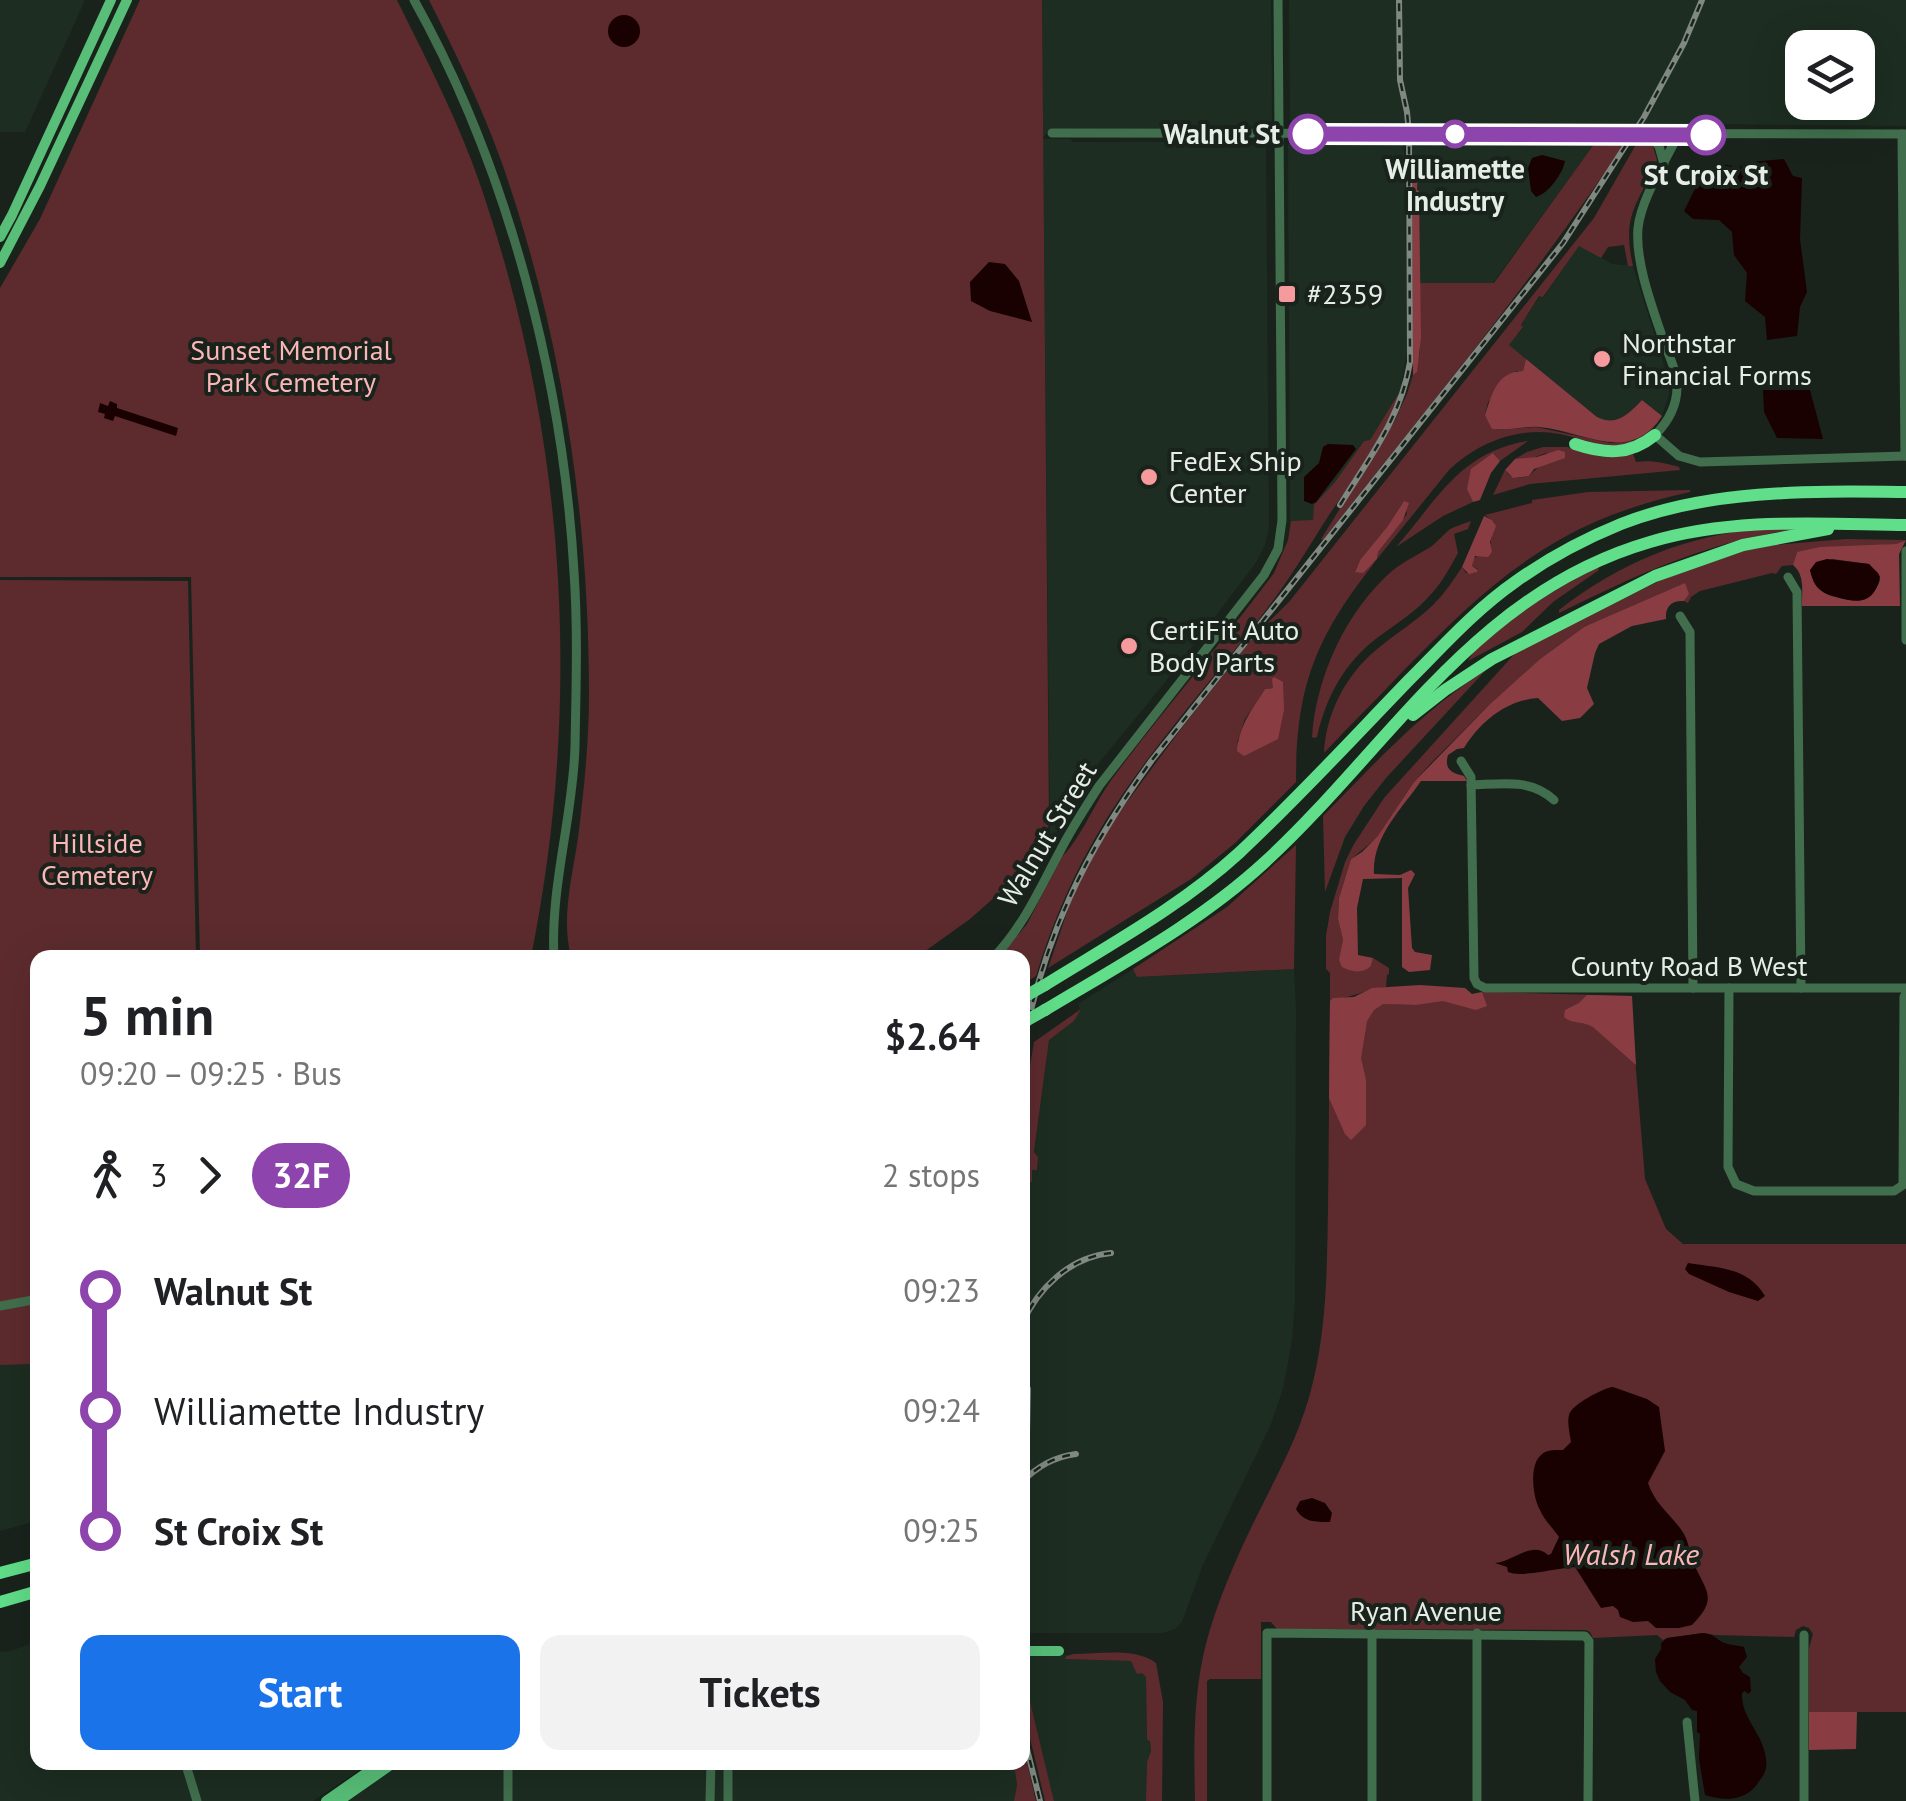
<!DOCTYPE html>
<meta charset="utf-8">
<style>
:root{--surface:#fff;--page:#f2f2f2;--text:#202124;--muted:#757577;--accent:#1a73e8}
body{margin:0;font-family:"PT Sans",sans-serif;background:var(--page);color:var(--text);height:100vh;display:flex;flex-direction:column;font-size:38px;white-space:nowrap}
*{box-sizing:border-box;margin:0}
p{font-size:32px;color:var(--muted)}
.icon{flex:none;width:55px;height:55px;fill:none;stroke:currentColor;stroke-width:2;stroke-linecap:round;stroke-linejoin:round}
.map{position:relative;flex:1;overflow:hidden}
.panel{position:absolute;left:30px;top:950px;width:1000px;height:820px;display:flex;flex-direction:column;background:var(--surface);border-radius:20px;box-shadow:0 10px 40px #0002}
.panel>*{flex:none}
.badge{padding:0 20px;border-radius:32px;font-size:35px;line-height:65px}
.tools{position:absolute;left:1785px;top:30px;display:grid;gap:20px}
.tools a{display:grid;place-items:center;width:90px;height:90px;border-radius:20px;background:var(--surface);box-shadow:0 10px 40px #0002;font-size:50px}
.map>.badge{position:absolute;translate:-50% -50%;box-shadow:0 0 0 5px #fff}
.legs{display:flex;align-items:center;gap:15px;height:110px;padding:0 50px;font-size:32px}
.legs p{margin-inline-start:auto}
.summary{display:flex;align-items:center;justify-content:space-between;height:170px;padding:0 50px}
h1{font-size:55px;font-weight:700;line-height:75px}
.button{display:flex;gap:20px;margin-top:auto;padding:20px 50px}
.button a{flex:1;height:115px;border-radius:20px;background:var(--accent);color:#fff;font-size:40px;font-weight:700;line-height:115px;text-align:center}
.button a+a{background:var(--page);color:var(--text)}
ul{padding:0 50px;list-style:none}
li{display:flex;align-items:center;gap:35px;height:120px;font-size:38px}
li i{display:grid;place-items:center;width:15px;height:100%;margin:0 12px;background:currentColor}
li i::after{content:'';width:25px;height:25px;margin:-12px;border:8px solid;border-radius:50%;background:var(--surface)}
li p{margin-inline-start:auto}
li:first-child i{background:linear-gradient(#0000 50%,currentColor 0)}
li:last-child i{background:linear-gradient(currentColor 50%,#0000 0)}
.map>svg:first-child{display:block}
.built{fill:#1d2d21;fill-rule:evenodd}
.green{fill:#5d2b2e;fill-rule:evenodd}
.forest{fill:#893d42;fill-rule:evenodd}
.water{fill:#190001}
.lines{fill:none;stroke-linecap:round;stroke-linejoin:round}
.minor{stroke:#416f4d;stroke-width:9}
.major{stroke:#58be78;stroke-width:10}
.highway{stroke:#60de89;stroke-width:12}
.rail-casing{stroke:#7f8881;stroke-width:6}
.rail{stroke:#19231c;stroke-width:2.5;stroke-dasharray:8;stroke-linecap:butt}
.highway-bridge{stroke:#60de89;stroke-width:12}
.line-1-casing{stroke:#fff;stroke-width:22}
.line-1{stroke:#8e44ad;stroke-width:15}
.stop-1-dot{fill:#fff;stroke:#8e44ad;stroke-width:5}
.poi-dot{fill:#f59b9d;stroke:#19231c;stroke-width:4}
.labels{text-anchor:middle;stroke-width:8;stroke-linejoin:round;paint-order:stroke}
.stop-label{font-size:28px;font-weight:bold;fill:#e6ede7;stroke:#19231c}
.poi-label{font-size:28px;fill:#e6ede7;stroke:#19231c;text-anchor:start}
.park-label{font-size:28px;fill:#fbb6b7;stroke:#19231c}
.street-label{font-size:28px;fill:#e6ede7;stroke:#19231c}
.water-label{font-size:30px;font-style:italic;fill:#fcb6b7;stroke:#19231c}
</style>
<div class="map">
<svg width="1906" height="1801" viewBox="0 0 1906 1801">
<rect width="100%" height="100%" fill="#19231c"/>
<!-- built -->
<g class="built">
<path d="M0,0H85L25,132H0Z"/>
<path d="M1042,0H1271L1272,123L1263,129H1050L1043,137Z"/>
<path d="M1289,0H1906V126L1623,123H1293L1290,120ZM1802,48H1858V102H1802Z"/>
<path d="M1043,139H1071L1072,142H1258L1260,140H1264L1266,142L1269,528L1265,545L1255,564L1170,676L1089,775L1050,844Z"/>
<path d="M1597,140L1493,283H1419V191H1417L1416,172L1419,157H1412V141Z"/>
<path d="M1292,141H1402L1405,158L1407,353L1399,397H1396L1370,440L1364,441L1335,482L1315,505L1313,521L1290,522L1288,145Z"/>
<path d="M1579,245L1612,264L1633,266L1668,378L1669,394L1662,416L1642,400L1628,414L1616,421H1605L1597,417L1508,345L1523,328L1521,326L1540,295L1544,297Z"/>
<path d="M1133,969L1138,977L1294,969L1296,1013L1295,1300L1292,1340L1283,1389L1271,1424L1203,1565L1182,1622L1175,1629L1163,1633H1023L1022,1383L1024,1340L1028,1318V1182L1032,1170H1037L1038,1157L1034,1153L1049,1039L1074,1021L1080,1009L1078,1004Z"/>
<path d="M38,1364L37,1521L0,1531V1365Z"/>
<path d="M37,1641L38,1762L370,1763L313,1801H0V1652L11,1651Z"/>
<path d="M1025,1655H1069L1066,1659L1131,1661L1146,1677L1147,1739L1150,1741L1151,1751L1147,1763L1146,1801H1054L1028,1693Z"/>
<path d="M402,1762H1014L1017,1786L1014,1801H348Z"/>
</g>
<!-- green -->
<g class="green">
<path d="M140,0H397C427,61 459,122 481,187C566,437 583,699 531,957H200L191,577H0V288L40,219Z"/>
<path d="M429,0H1042L1049,825L1036,852L1013,881L970,919L917,957H571C561,918 572,878 578,838C584,790 589,742 589,694C589,515 562,336 503,166C483,109 456,54 429,0Z"/>
<path d="M1597,140L1626,141C1534,280 1426,409 1323,540L1321,539L1394,422L1407,394L1420,352L1419,283H1494Z"/>
<path d="M1638,141H1646L1653,146L1657,160C1639,204 1621,213 1633,266H1628L1624,245L1608,247L1601,258L1579,246L1543,297L1539,296L1521,325L1523,327L1509,345L1526,359L1523,372L1516,371L1488,402L1485,415L1497,430L1536,427L1610,443L1638,440C1606,453 1590,440 1560,434C1519,426 1478,442 1449,470L1377,559L1378,552L1407,514L1404,501L1387,527L1360,560L1355,571L1375,562C1316,637 1296,685 1296,782L1235,843L1191,879L1048,968L1074,892L1113,821L1181,729L1256,634L1289,602L1594,218ZM1274,688L1283,710L1237,743L1245,719L1265,689Z"/>
<path d="M1397,396L1399,397C1383,439 1354,478 1329,515C1311,543 1294,572 1275,598C1219,674 1153,743 1104,823C1075,870 1052,923 1036,976L1023,984L1022,958L1000,957L1027,924L1062,857C1082,836 1094,804 1112,779C1164,709 1222,643 1274,573L1288,540L1291,521L1313,520L1314,505L1335,482L1364,441L1370,440Z"/>
<path d="M1528,441L1500,461L1493,453L1467,488L1473,502L1443,516L1396,547C1438,499 1460,452 1528,441Z"/>
<path d="M1543,447H1567L1603,457L1633,454L1636,462C1652,460 1664,463 1679,467L1680,470L1530,484L1493,495L1505,470C1511,480 1519,478 1529,476C1538,466 1547,461 1560,460L1546,453L1530,459H1515L1527,452Z"/>
<path d="M1690,490V492C1645,502 1601,516 1561,539C1500,573 1452,621 1403,671C1377,699 1350,725 1324,753C1326,713 1346,675 1376,650C1395,634 1415,622 1433,605C1444,594 1453,581 1462,567L1466,573L1477,572L1478,569L1472,566L1473,559L1490,547L1494,522L1485,515L1532,503V500L1588,492Z"/>
<path d="M1471,521L1468,529L1454,534L1458,553C1450,567 1443,581 1432,593C1417,611 1396,624 1377,638C1344,663 1326,697 1317,737L1314,738L1312,737C1316,677 1346,611 1392,571C1404,561 1418,555 1432,546C1438,541 1443,535 1449,530C1455,526 1464,524 1471,521Z"/>
<path d="M1765,528L1795,529C1704,543 1641,573 1559,613V610C1622,561 1686,536 1765,528Z"/>
<path d="M1846,539L1905,540L1896,544L1797,552L1793,565L1782,566L1776,574L1772,573L1700,591L1691,597L1688,603L1684,601L1689,594L1584,627L1540,659L1490,704L1432,762L1414,782L1378,837L1351,859L1339,898L1338,919L1343,940V949L1371,966L1373,958L1389,968V974L1387,975L1386,987C1367,989 1350,998 1330,1001V973L1326,969V936L1330,912L1345,862L1354,844L1384,798L1519,649L1672,575L1747,550L1775,545Z"/>
<path d="M1598,567L1599,570L1553,602L1522,632L1468,661C1483,630 1565,584 1598,567Z"/>
<path d="M0,580L188,581L196,957L38,958L37,1364L0,1365Z"/>
<path d="M1485,671L1386,778L1364,806L1345,837L1325,892L1323,816C1374,764 1423,710 1485,671Z"/>
<path d="M1296,845L1294,969L1137,977L1133,969L1227,907Z"/>
<path d="M1485,992L1632,996V1021L1645,1179L1666,1229L1683,1244H1906V1712H1809V1648L1813,1634L1809,1628L1803,1626L1796,1630L1794,1637L1715,1635L1703,1633L1667,1638L1663,1640L1657,1635L1593,1638L1590,1632L1586,1630L1277,1629L1271,1622H1261V1679H1210L1207,1681V1801H1195C1194,1753 1193,1704 1203,1657C1210,1623 1224,1588 1238,1556C1263,1498 1299,1444 1313,1382C1327,1324 1327,1266 1328,1208C1329,1139 1329,1071 1330,1002L1416,1005Z"/>
<path d="M1081,1009L1074,1021L1049,1040L1034,1152L1038,1157L1037,1170H1032V1182H1028V1293L1023,1300C1022,1214 1018,1127 1034,1042Z"/>
<path d="M1073,1654C1099,1654 1135,1647 1156,1663L1163,1702L1162,1801H1146L1147,1762L1151,1751L1150,1741L1147,1740L1146,1677L1142,1673L1137,1674L1131,1661L1065,1659L1067,1656Z"/>
<path d="M1022,1655H1025L1028,1693L1054,1801H1045L1023,1709Z"/>
<path d="M1023,1746L1036,1801H1014L1017,1785L1014,1763L1022,1762Z"/>
</g>
<!-- forest -->
<g class="forest">
<path d="M1412,157H1419C1420,168 1417,178 1417,190L1419,191L1421,338L1417,372L1413,375Z"/>
<path d="M1526,359L1597,417C1617,427 1628,414 1642,400L1662,416C1631,465 1583,431 1539,427C1523,426 1507,431 1492,429L1485,415C1492,395 1496,372 1523,371Z"/>
<path d="M1558,450L1565,452V458L1534,469L1529,476L1513,478L1505,470L1515,459L1537,457Z"/>
<path d="M1493,453L1500,461L1491,473L1480,500L1473,502L1467,489L1471,469Z"/>
<path d="M1404,501L1409,503L1403,520L1378,552L1377,559L1363,573L1355,572L1360,560L1387,527Z"/>
<path d="M1484,516L1492,520L1496,526L1490,542L1492,552L1488,557L1475,556L1472,566L1478,570L1477,572L1469,574L1462,567Z"/>
<path d="M1906,540L1899,554L1900,606H1802C1802,591 1805,575 1793,565L1797,552L1820,547L1896,544ZM1832,559L1869,564L1880,580C1873,601 1859,603 1839,598C1835,597 1827,595 1823,592C1815,587 1813,579 1810,570Z"/>
<path d="M1685,583L1689,594L1684,601C1672,600 1665,606 1666,619L1632,626L1599,644L1595,653L1587,688L1594,704L1580,718L1562,721L1538,698C1506,700 1480,722 1464,748L1457,749L1448,755C1444,769 1451,773 1464,776L1467,781H1421C1401,810 1372,837 1374,874L1400,875L1411,870L1415,874L1408,888L1412,948L1415,952L1432,955L1430,970L1409,972L1402,967V878L1363,879L1357,908L1358,955L1373,958L1371,966C1362,974 1352,972 1342,967L1339,960L1343,940L1338,919L1339,898L1351,859L1362,852L1378,836L1414,782L1490,704L1540,659L1584,627Z"/>
<path d="M1274,677L1283,682L1284,710L1278,739L1244,756L1237,751C1239,726 1252,709 1265,689L1273,688L1272,679Z"/>
<path d="M1420,985L1465,988L1472,994L1482,992L1487,1006L1476,1010L1443,1001L1416,1005L1383,1004L1374,1010L1367,1021L1361,1058L1366,1080V1125L1351,1140L1345,1134L1329,1098L1330,1001L1333,998L1354,997L1372,988Z"/>
<path d="M1587,995L1632,996L1636,1065L1593,1027C1584,1021 1571,1024 1564,1017L1565,1010L1579,1003Z"/>
<path d="M1809,1712H1857L1856,1749L1809,1750Z"/>
</g>
<!-- water -->
<g class="water">
<circle cx="624" cy="31" r="16"/>
<path d="M1542,155L1565,161C1563,173 1549,193 1536,197L1531,191L1528,168L1532,158Z"/>
<path d="M1784,159L1793,176L1802,178L1800,239L1807,292L1800,307L1797,336L1767,340L1765,317L1745,301L1747,273L1734,255L1732,232L1719,220L1693,219L1684,211L1701,177L1719,164L1739,167L1751,162Z"/>
<path d="M989,262L1005,264L1019,281L1032,322L990,311L971,301L970,282Z"/>
<path d="M1763,390H1810L1823,439L1777,438L1764,412Z"/>
<path d="M110,401L117,404V408L178,428L176,436L115,416L113,421L104,418L105,414L98,412L100,403L108,406Z"/>
<path d="M1328,444L1353,445L1356,449L1316,502L1312,504L1304,501V477L1319,463L1323,447Z"/>
<path d="M1827,559L1869,564L1878,573L1880,577C1874,603 1860,604 1837,597C1833,596 1825,594 1822,591C1814,586 1812,578 1810,570L1816,562Z"/>
<path d="M1688,1263C1718,1268 1748,1267 1765,1296L1758,1301L1729,1292L1689,1274L1685,1269Z"/>
<path d="M1613,1387L1647,1399L1659,1407L1665,1451L1648,1483C1655,1505 1673,1516 1684,1534C1689,1543 1690,1555 1694,1564C1707,1593 1718,1598 1692,1625L1679,1628H1656L1648,1621L1633,1622L1620,1617L1618,1610L1613,1606L1601,1608L1575,1567C1557,1568 1521,1578 1508,1572L1507,1567L1495,1563C1513,1562 1532,1540 1548,1555L1551,1554L1559,1537C1553,1528 1544,1520 1540,1510C1533,1498 1529,1467 1540,1456C1546,1449 1555,1450 1563,1450L1571,1442C1570,1435 1567,1422 1569,1415C1571,1405 1603,1388 1613,1387Z"/>
<path d="M1312,1498L1325,1503L1332,1513L1330,1522C1315,1522 1303,1522 1296,1509L1300,1501Z"/>
<path d="M1703,1633C1712,1634 1713,1636 1719,1640C1726,1645 1736,1645 1744,1647L1747,1657L1739,1667L1743,1673L1750,1677L1751,1691L1748,1694L1745,1691L1742,1693C1741,1719 1763,1732 1766,1759C1768,1772 1762,1777 1755,1787C1742,1801 1723,1801 1705,1795L1699,1759L1700,1734L1697,1732V1711L1692,1710L1685,1700L1670,1692L1660,1681L1656,1672L1655,1659L1661,1649V1643L1667,1638Z"/>
</g>
<g class="lines">
<!-- minor -->
<g class="minor">
<path d="M414,0C508,168 563,381 574,572C578,630 576,689 575,747C573,817 550,887 554,958"/>
<path d="M1052,133L1906,134"/>
<path d="M1902,134L1905,456"/>
<path d="M1678,135C1665,162 1641,199 1638,228C1635,263 1653,309 1664,342C1669,356 1677,371 1677,387C1677,406 1668,422 1655,435L1679,456L1700,462L1906,456"/>
<path d="M1650,136L1659,146L1664,164"/>
<path d="M1906,551V640"/>
<path d="M1788,577L1797,592L1801,988"/>
<path d="M1680,616L1690,632L1693,988"/>
<path d="M1461,761L1471,777L1474,978L1477,984L1485,988H1906"/>
<path d="M1471,785C1501,784 1530,778 1554,800"/>
<path d="M993,958C1023,927 1039,890 1059,853C1071,829 1085,808 1099,786L1264,575L1278,549L1282,520L1278,0"/>
<path d="M1729,988L1728,1167L1736,1184L1754,1191H1894L1903,1185L1904,997L1906,993"/>
<path d="M0,1306L38,1299"/>
<path d="M1372,1633V1801"/>
<path d="M1477,1633V1801"/>
<path d="M1687,1722L1695,1801"/>
<path d="M185,1762L197,1801"/>
<path d="M508,1762V1801"/>
<path d="M728,1762V1801"/>
<path d="M710,1801L711,1762"/>
<path d="M1267,1801V1633L1585,1636L1589,1641L1588,1801"/>
<path d="M1804,1801V1635"/>
</g>
<!-- major -->
<g class="major">
<path d="M0,237L12,215L111,0"/>
<path d="M0,263L40,186L127,0"/>
<path d="M1022,1651H1059"/>
<path d="M326,1801L382,1762"/>
<path d="M339,1801L395,1762"/>
</g>
<!-- highway -->
<g class="highway">
<path d="M1575,444C1605,454 1629,456 1655,435"/>
<path d="M1413,715L1445,690L1492,659L1655,576L1743,545L1828,529"/>
<path d="M1045,985C1111,944 1181,906 1239,853C1298,798 1353,738 1409,680C1443,646 1475,610 1515,582C1547,559 1584,539 1621,524C1710,489 1812,491 1906,492"/>
<path d="M1045,1010C1120,965 1200,922 1265,862C1391,746 1474,593 1650,542C1735,517 1819,524 1906,525"/>
<path d="M0,1573L38,1563"/>
<path d="M0,1602L38,1591"/>
</g>
<!-- rail casing -->
<g class="rail-casing">
<g id="rail">
<path d="M1340,505C1369,458 1401,418 1410,362L1409,134L1407,112L1400,80L1399,0"/>
<path d="M1022,1049C1045,935 1084,853 1152,760L1563,243L1644,117L1684,43L1702,0"/>
<path d="M1022,1083L1026,1039"/>
<path d="M1022,1324C1038,1288 1070,1257 1111,1253"/>
<path d="M1022,1466L1027,1434L1028,1389"/>
<path d="M1022,1482C1038,1466 1054,1457 1076,1454"/>
<path d="M1022,1729L1040,1801"/>
</g>
</g>
<!-- rail -->
<use href="#rail" class="rail"/>
<!-- highway-bridge -->
<g class="highway-bridge">
<path d="M1022,998L1045,985"/>
<path d="M1022,1023L1045,1010"/>
</g>
</g>
<g class="lines">
<!-- line-1 casing -->
<g class="line-1-casing">
<path id="line-1" d="M1308,134L1706,135"/>
</g>
<!-- line-1 -->
<use href="#line-1" class="line-1"/>
</g>
<!-- markers -->
<g class="stop-1-dot">
<circle cx="1308" cy="134" r="18"/>
<circle cx="1455" cy="134" r="12"/>
<circle cx="1706" cy="135" r="18"/>
</g>
<g class="poi-dot">
<rect x="1277" y="284" width="20" height="20" rx="5"/>
<circle cx="1602" cy="359" r="10"/>
<circle cx="1149" cy="477" r="10"/>
<circle cx="1129" cy="646" r="10"/>
</g>
<g class="labels">
<!-- stop labels -->
<g class="stop-label">
<text x="1280" y="144" text-anchor="end">Walnut St</text>
<text x="1455" y="179">Williamette<tspan x="1455" dy="32">Industry</tspan></text>
<text x="1706" y="185">St Croix St</text>
</g>
<!-- poi labels -->
<g class="poi-label">
<text x="1307" y="304">#2359</text>
<text x="1622" y="353">Northstar<tspan x="1622" dy="32">Financial Forms</tspan></text>
<text x="1169" y="471">FedEx Ship<tspan x="1169" dy="32">Center</tspan></text>
<text x="1149" y="640">CertiFit Auto<tspan x="1149" dy="32">Body Parts</tspan></text>
</g>
<!-- park labels -->
<g class="park-label">
<text x="291" y="360">Sunset Memorial<tspan x="291" dy="32">Park Cemetery</tspan></text>
<text x="97" y="853">Hillside<tspan x="97" dy="32">Cemetery</tspan></text>
</g>
<!-- street labels -->
<g class="street-label">
<text transform="translate(1047 834) rotate(-59)" y="10">Walnut Street</text>
<text x="1689" y="976">County Road B West</text>
<text x="1426" y="1621">Ryan Avenue</text>
</g>
<!-- water labels -->
<g class="water-label">
<text x="1631" y="1565">Walsh Lake</text>
</g>
</g>
</svg>
<div class="tools">
<a><svg class="icon" aria-label="layers" viewBox="0 0 24 24"><path d="M12 4l9 5-9 5-9-5zM3 14l9 5 9-5"/></svg></a>
</div>
<section class="panel">
<div class="summary"><div><h1>5 min</h1><p>09:20 – 09:25 · Bus</p></div><b>$2.64</b></div>
<div class="legs"><svg class="icon" aria-label="walk" viewBox="0 0 24 24"><circle cx="13" cy="4" r="2"/><path d="M13 8l-2 6 4 7M11 14l-3 7M7 12l3-4h3l4 4"/></svg>3<svg class="icon" aria-label="forward" viewBox="0 0 24 24"><path d="M9 5l7 7-7 7"/></svg><b class="badge" style="background:#8e44ad;color:#fff">32F</b><p>2 stops</p></div>
<ul>
<li><i style="color:#8e44ad"></i><b>Walnut St</b><p>09:23</p></li>
<li><i style="color:#8e44ad"></i><span>Williamette Industry</span><p>09:24</p></li>
<li><i style="color:#8e44ad"></i><b>St Croix St</b><p>09:25</p></li>
</ul>
<div class="button"><a>Start</a><a>Tickets</a></div>
</section>
</div>
